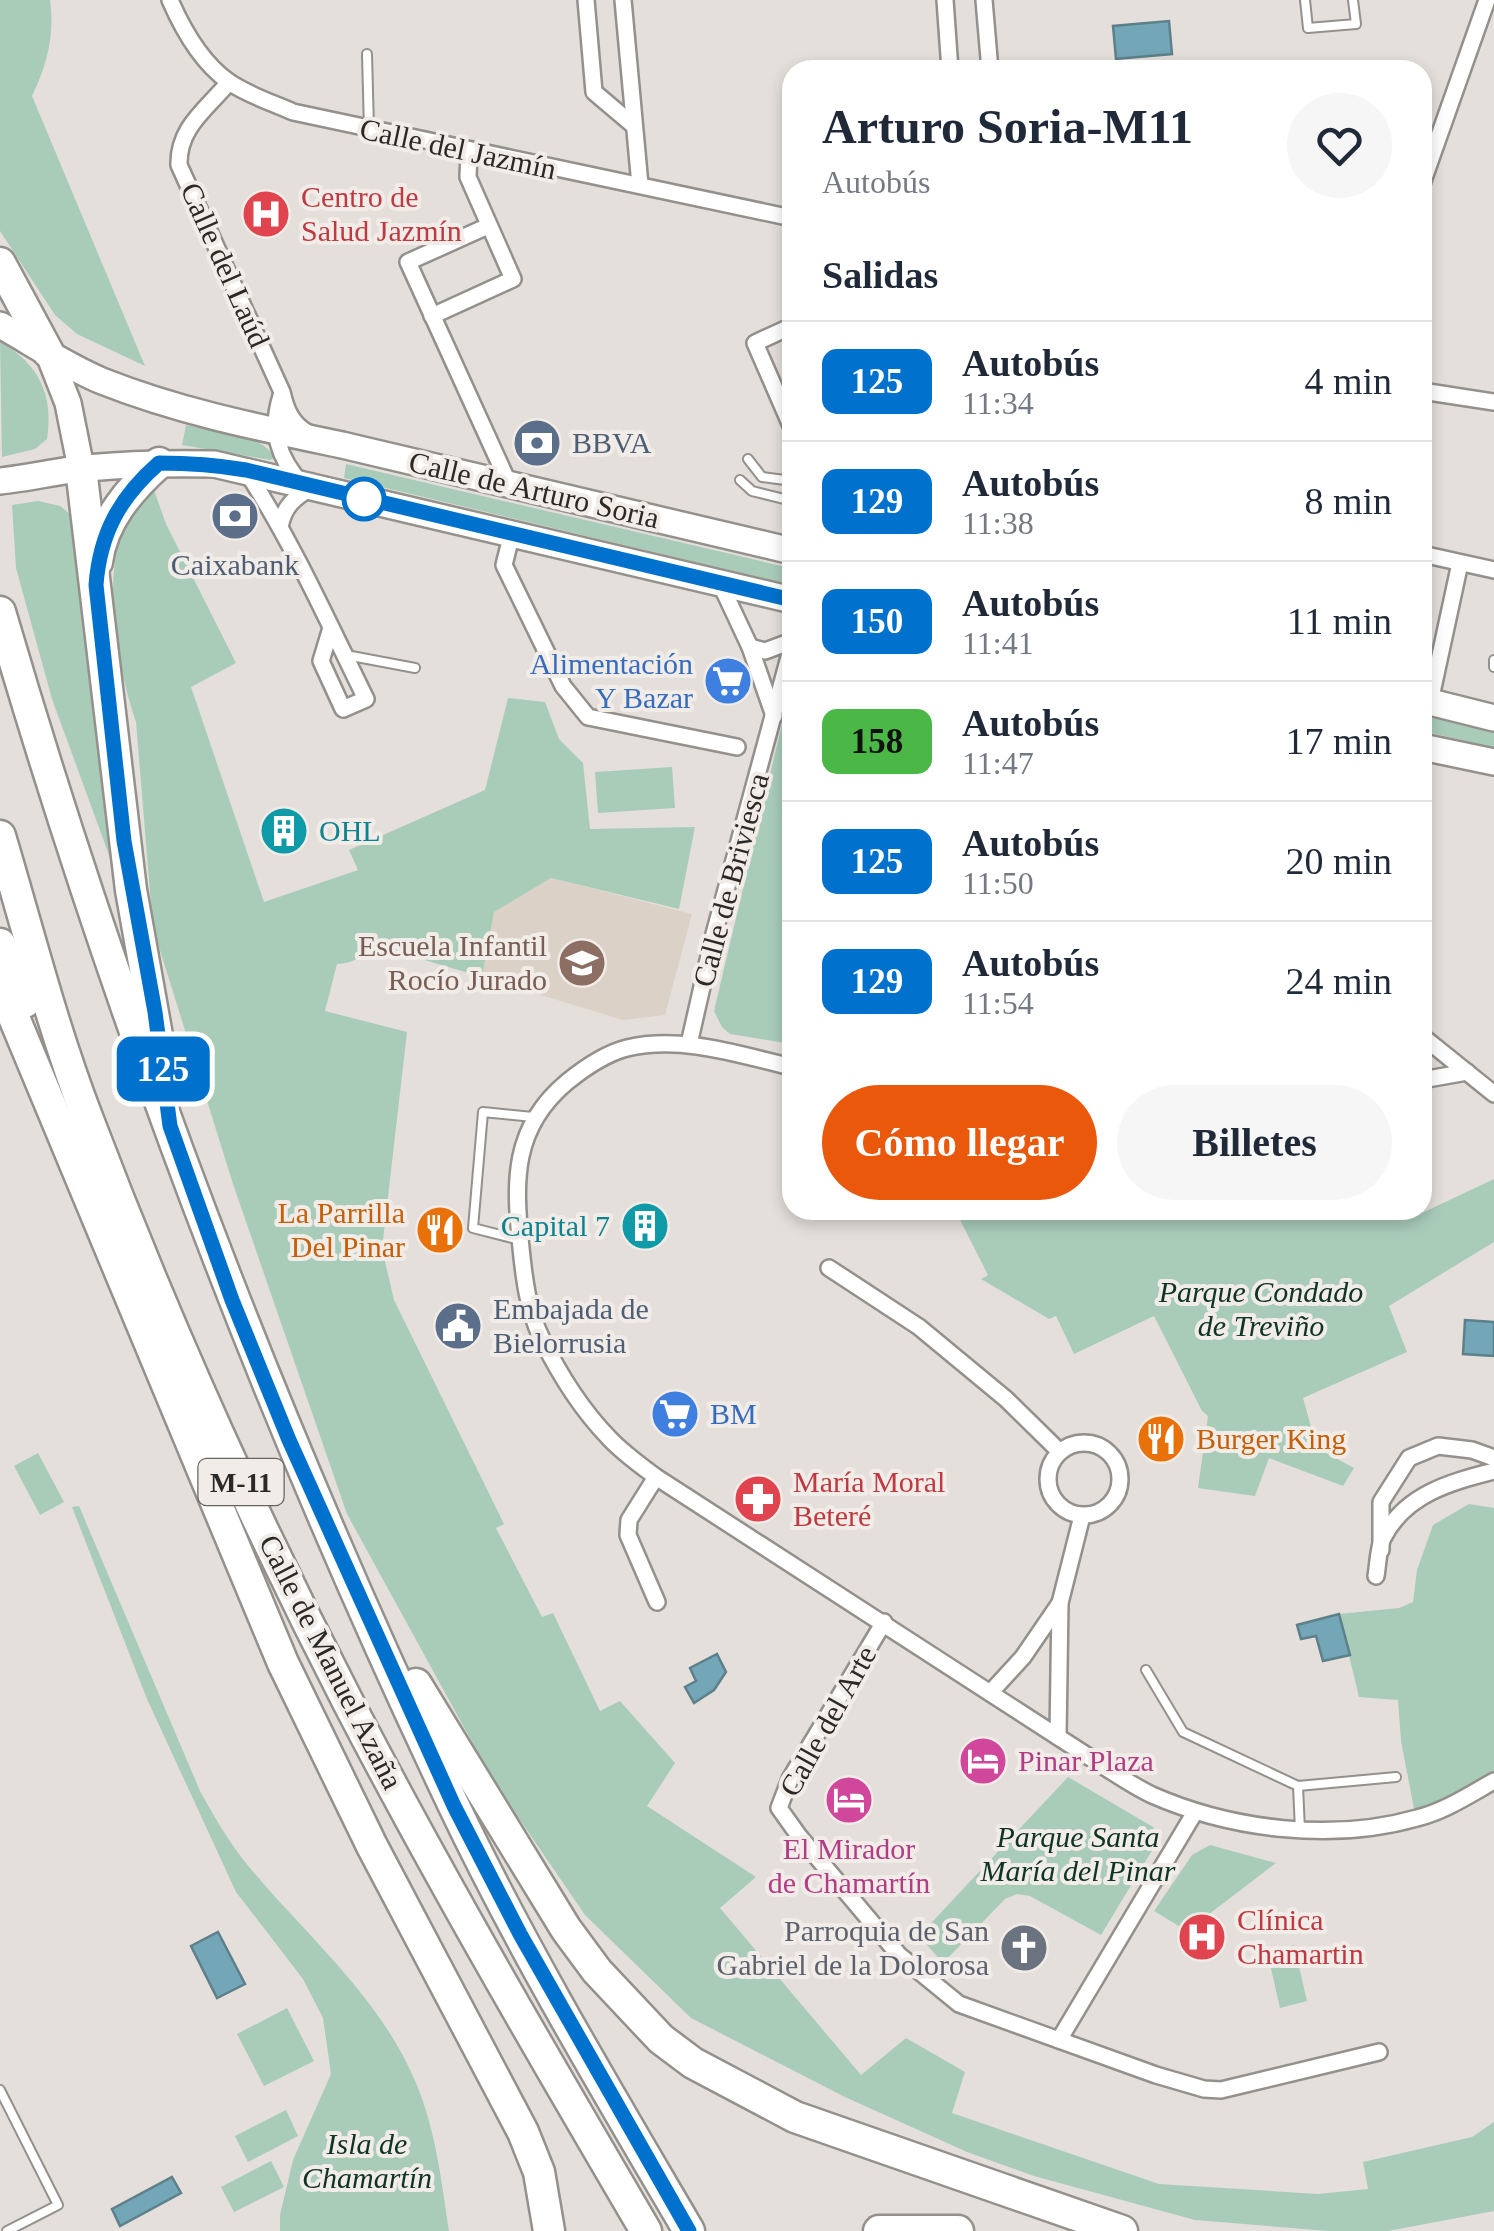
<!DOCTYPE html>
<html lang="es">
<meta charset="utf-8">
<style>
:root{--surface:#fff;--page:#f6f6f7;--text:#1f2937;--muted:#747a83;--line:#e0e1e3;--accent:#ea580c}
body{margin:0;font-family:"Times New Roman",serif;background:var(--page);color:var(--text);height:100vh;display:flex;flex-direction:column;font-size:38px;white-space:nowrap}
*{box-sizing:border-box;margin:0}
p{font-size:32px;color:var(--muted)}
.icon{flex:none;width:55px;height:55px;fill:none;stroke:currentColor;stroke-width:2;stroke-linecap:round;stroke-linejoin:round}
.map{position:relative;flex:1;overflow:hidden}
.side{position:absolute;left:782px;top:60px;width:650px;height:1160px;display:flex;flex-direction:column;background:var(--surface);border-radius:30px;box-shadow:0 5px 15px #0003}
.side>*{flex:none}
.badge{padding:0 20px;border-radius:15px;font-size:35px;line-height:65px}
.map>.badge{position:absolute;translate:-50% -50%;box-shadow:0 0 0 5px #fff}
h2{padding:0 40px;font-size:38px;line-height:90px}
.round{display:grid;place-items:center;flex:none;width:105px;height:105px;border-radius:52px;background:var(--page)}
.overview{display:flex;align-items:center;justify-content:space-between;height:170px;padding:0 40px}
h1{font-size:48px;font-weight:600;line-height:75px}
.action{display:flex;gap:20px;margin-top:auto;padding:20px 40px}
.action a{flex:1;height:115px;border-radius:60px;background:var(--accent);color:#fff;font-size:40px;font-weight:600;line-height:115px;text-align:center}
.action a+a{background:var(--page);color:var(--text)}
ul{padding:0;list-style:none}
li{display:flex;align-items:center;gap:30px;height:120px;padding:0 40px;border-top:2px solid var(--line)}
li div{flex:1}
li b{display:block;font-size:38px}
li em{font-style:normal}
li .badge{min-width:110px;font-weight:700;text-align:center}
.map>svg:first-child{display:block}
.built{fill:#dbd1c7}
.green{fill:#a9ccb9}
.water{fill:#73a6b6;stroke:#5d808b;stroke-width:2.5}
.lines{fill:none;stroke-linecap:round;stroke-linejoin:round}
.service-casing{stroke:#94908b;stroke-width:12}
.minor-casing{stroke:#94908b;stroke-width:20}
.primary-casing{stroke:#94908b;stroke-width:30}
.motorway-casing{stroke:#94908b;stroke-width:35}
.service{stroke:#fff;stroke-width:8}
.minor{stroke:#fff;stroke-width:15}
.primary{stroke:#fff;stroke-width:25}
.motorway{stroke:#fff;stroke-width:30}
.line-casing{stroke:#fff;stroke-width:22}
.line{stroke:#0072ce;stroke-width:15}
.stop-dot{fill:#fff;stroke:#0072ce;stroke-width:5}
.labels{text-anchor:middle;stroke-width:8;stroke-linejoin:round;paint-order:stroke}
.shield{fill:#f1ece7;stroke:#666461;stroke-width:2.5}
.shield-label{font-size:28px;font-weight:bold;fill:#2b2927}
.street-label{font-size:30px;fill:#2b2927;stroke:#f1ece7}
.health-label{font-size:30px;fill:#be3a42;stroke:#f1ece7;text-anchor:start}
.service-label{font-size:30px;fill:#4e5e75;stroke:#f1ece7;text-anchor:start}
.shop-label{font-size:30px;fill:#366cbe;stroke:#f1ece7;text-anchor:end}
.culture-label{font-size:30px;fill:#0d838f;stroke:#f1ece7;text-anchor:start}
.education-label{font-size:30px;fill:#785e54;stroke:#f1ece7;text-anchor:end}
.food-label{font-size:30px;fill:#c56008;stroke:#f1ece7;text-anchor:end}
.park-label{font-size:30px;font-style:italic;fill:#0d3424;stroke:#f1ece7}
.hotel-label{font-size:30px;fill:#b23c85;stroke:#f1ece7;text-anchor:start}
.worship-label{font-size:30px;fill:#5b616d;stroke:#f1ece7;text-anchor:end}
</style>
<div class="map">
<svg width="1494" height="2231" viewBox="0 0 1494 2231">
<rect width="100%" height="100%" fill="#e4dfda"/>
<!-- built -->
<path class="built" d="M551,878L692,914L665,1015L623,1020L482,977L494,912Z"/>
<!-- green -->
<g class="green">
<path d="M0,0H50C55,35 47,65 32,96L145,366L77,334L55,315L0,231Z"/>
<path d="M0,342C38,363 54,394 47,439L35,449L2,457Z"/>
<path d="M186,425C215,432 257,431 275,457L271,460L182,445Z"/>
<path d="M346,464L786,567L792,585L344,478Z"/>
<path d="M154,490L166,524L236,663L191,687L264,902L358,870L349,850L485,790L508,698L545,702L559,739L583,763L590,829L695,827L679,909L551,878L494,912L482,977L370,944C363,958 353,963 337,964L325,1011L407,1032L382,1249L394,1300L504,1524L496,1528L542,1617L553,1613L600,1711L620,1701L675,1763L647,1806L756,1877L720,1908L861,2075L906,2038L965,2072L952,2113L1159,2184L1318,2194L1368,2189L1363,2162L1472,2137L1494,2122V2211L1388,2231H1328L1195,2220L1034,2176L967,2152L845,2097L691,2018L585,1915L494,1782L347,1514L233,1184L153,928L136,722C115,660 90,532 154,490Z"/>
<path d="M38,501L60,506L75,518L113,866L52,699L16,568L12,505Z"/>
<path d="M792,682V1044L730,1034L722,1027L714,1011Z"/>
<path d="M1423,714L1494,730V748L1423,731Z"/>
<path d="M672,767L675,808L598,813L595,772Z"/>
<path d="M1494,1179V1242L1389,1306L1407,1352L1303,1398L1317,1448L1354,1468L1343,1486L1269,1458L1255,1496L1198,1488L1208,1416L1202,1411L1154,1316L1074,1354L1056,1316L1049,1319L981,1279L988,1275L955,1210H1420L1422,1213Z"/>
<path d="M38,1453L64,1502L40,1515L14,1466Z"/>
<path d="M1469,1504L1494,1508V1781L1416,1819L1401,1741L1398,1700L1359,1697L1339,1614L1399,1608L1413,1602L1417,1570L1433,1525Z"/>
<path d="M79,1506L200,1791C215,1818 230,1844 250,1868C305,1934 376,1994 412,2074C435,2123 441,2178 449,2231H280V2215L293,2160L331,2074L323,2018L303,1979L236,1892L147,1699L72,1507Z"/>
<path d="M1068,1777L1153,1827L1159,1839L1101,1935L1030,1896L1017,1894L1005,1899L943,1963L919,1936Z"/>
<path d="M1210,1845L1276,1863L1187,1931L1154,1911L1192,1855Z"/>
<path d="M1294,1945L1307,2001L1280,2008L1267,1951Z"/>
<path d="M287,2008L314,2061L264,2086L237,2034Z"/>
<path d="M286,2110L298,2136L248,2162L235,2136Z"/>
<path d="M271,2161L284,2187L234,2212L221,2187Z"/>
</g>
<!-- water -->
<g class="water">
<path d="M1169,21L1172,54L1116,59L1113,26Z"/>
<path d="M1465,1320L1494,1322V1356L1463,1354Z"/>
<path d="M1339,1614L1350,1655L1323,1661L1316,1636L1301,1639L1297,1625Z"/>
<path d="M717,1654L726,1672L714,1690L694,1703L685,1687L696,1681L690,1668Z"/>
<path d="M218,1932L245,1984L217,1998L191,1946Z"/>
<path d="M172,2177L181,2193L120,2226L112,2209Z"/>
</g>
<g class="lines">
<!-- service casing -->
<g class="service-casing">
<g id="service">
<path d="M1305,0L1308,28L1356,24L1353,0"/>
<path d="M367,54L369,129"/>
<path d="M748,459L762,477L792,481"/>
<path d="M740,480L752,491L792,501"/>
<path d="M346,655L415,668"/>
<path d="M1494,660V667"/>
<path d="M520,1240L473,1228L483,1112L533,1117"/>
<path d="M1146,1670L1183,1732L1298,1786L1396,1777"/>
<path d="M1298,1786L1300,1830"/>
<path d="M0,2090L58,2205L7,2231"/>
</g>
</g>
<!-- minor casing -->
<g class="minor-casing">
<g id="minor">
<path d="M170,0C183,30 202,63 229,82C248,95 273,103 293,112L792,218"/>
<path d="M586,0L594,92L633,125"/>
<path d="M623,0L640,185"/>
<path d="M945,0L950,70"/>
<path d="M984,0L990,70"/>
<path d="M229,82C207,109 178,127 179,165L282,392C286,410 292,424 308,433"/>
<path d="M1422,184L1487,0"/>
<path d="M488,226L408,262L509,484"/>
<path d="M432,316L513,279L468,177L469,151"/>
<path d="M792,326L755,343L792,428"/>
<path d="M1422,391L1494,402"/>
<path d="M281,396C270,431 278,458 302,484"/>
<path d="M246,471C293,543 328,622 366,699L343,709L321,661L331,628"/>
<path d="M280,527C284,506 294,498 312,487"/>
<path d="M512,533L504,565L563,686L588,717L737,747"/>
<path d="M1422,554L1494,570"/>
<path d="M720,583L750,647L774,716"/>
<path d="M750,647L765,651L792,641"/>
<path d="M1430,702L1460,563"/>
<path d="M1422,1036L1494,1094"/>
<path d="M689,1044L714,934L792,646"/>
<path d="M792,1067C740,1055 682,1035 627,1048C607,1053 583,1069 567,1082C512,1128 514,1181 521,1248C524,1278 528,1310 541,1337C558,1372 582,1410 609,1438C623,1453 640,1465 656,1477L1086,1755C1107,1768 1129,1784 1152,1795C1232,1830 1333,1842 1417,1818C1445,1811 1469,1795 1494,1781"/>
<path d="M1422,1080L1467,1072"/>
<path d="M829,1268L919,1327L1006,1399L1059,1451"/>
<circle cx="1084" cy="1479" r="36"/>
<path d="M656,1477L629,1520L628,1535L657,1602"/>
<path d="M1381,1550V1502L1409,1458L1438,1446L1472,1450L1494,1458"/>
<path d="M1376,1576C1378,1565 1378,1548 1383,1538C1405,1494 1451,1482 1494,1471"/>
<path d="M884,1622L790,1779L779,1808L799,1836L899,1955L959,2004L1156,2075L1204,2089L1221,2090L1379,2052"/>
<path d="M990,1693L1023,1657L1060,1603"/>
<path d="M1058,1737L1060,1603L1082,1516"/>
<path d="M1059,2040L1195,1812"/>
</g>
</g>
<!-- primary casing -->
<g class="primary-casing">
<g id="primary">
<path d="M0,325C34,344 66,366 102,381C180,412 261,428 342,445L792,551"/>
<path d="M48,352L68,403L81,468"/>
<path d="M0,481C29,478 58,471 86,468C129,464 171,463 214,464L792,600"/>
<path d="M1422,700L1494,718"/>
<path d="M1422,747L1494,762"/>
</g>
</g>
<!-- motorway casing -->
<g class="motorway-casing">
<g id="motorway">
<path d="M0,263L48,352"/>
<path d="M81,468L131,890L163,1069"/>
<path d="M97,562C102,521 130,489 159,463"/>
<path d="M0,612C120,1022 270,1419 453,1804C523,1951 607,2091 689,2231"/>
<path d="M0,836C28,930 52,1026 87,1117C163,1318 251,1514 349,1704C442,1883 544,2057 646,2231"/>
<path d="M0,944L25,1002"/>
<path d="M0,984L283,1663L372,1846L523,2132L539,2172L549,2231"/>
<path d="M416,1684L566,1929L597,1971L661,2039L693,2063L795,2117L1122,2231"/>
<path d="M879,2231H958"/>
</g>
</g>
<!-- service -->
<use href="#service" class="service"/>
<!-- minor -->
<use href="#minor" class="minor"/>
<!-- primary -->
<use href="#primary" class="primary"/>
<!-- motorway -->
<use href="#motorway" class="motorway"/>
</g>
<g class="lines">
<!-- line casing -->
<g class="line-casing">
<path id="line" d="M689,2231L520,1934L454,1806L289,1440L232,1300L170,1126L155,1012L124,841L96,585C100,533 120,497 159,463C189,463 217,465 246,470L792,600"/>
</g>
<!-- line -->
<use href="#line" class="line"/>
</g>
<!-- icons -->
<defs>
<g id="hospital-disc" transform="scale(2.5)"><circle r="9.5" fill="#e0444e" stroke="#f1ece7"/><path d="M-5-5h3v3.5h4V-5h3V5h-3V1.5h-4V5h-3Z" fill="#fff"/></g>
<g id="bank-disc" transform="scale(2.5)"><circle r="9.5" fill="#5c6f8a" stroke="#f1ece7"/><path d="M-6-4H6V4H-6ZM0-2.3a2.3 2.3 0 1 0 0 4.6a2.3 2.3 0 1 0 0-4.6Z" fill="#fff"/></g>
<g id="supermarket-disc" transform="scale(2.5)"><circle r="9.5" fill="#3f7fe0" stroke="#f1ece7"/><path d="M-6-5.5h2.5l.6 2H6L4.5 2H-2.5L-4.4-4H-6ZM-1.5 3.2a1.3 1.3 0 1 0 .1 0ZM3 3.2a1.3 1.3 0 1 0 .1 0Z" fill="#fff"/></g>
<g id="building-disc" transform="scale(2.5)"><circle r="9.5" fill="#0f9aa8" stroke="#f1ece7"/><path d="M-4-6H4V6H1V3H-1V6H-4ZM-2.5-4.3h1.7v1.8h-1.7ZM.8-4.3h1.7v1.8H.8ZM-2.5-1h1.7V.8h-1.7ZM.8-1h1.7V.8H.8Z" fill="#fff"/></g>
<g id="school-disc" transform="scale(2.5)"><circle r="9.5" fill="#8d6e63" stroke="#f1ece7"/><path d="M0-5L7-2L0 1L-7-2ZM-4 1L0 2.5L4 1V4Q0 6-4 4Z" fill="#fff"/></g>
<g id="restaurant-disc" transform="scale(2.5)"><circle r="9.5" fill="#e8710a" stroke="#f1ece7"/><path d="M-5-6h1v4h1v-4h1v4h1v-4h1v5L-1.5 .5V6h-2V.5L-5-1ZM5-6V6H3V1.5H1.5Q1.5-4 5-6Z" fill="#fff"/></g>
<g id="civic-disc" transform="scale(2.5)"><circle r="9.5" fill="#5c6f8a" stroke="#f1ece7"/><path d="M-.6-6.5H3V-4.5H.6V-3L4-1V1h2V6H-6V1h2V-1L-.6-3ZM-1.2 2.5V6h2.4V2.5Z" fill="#fff"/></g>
<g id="pharmacy-disc" transform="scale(2.5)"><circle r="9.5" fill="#e0444e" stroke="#f1ece7"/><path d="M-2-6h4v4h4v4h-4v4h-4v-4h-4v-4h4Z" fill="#fff"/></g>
<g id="hotel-disc" transform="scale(2.5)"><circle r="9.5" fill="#d1479c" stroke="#f1ece7"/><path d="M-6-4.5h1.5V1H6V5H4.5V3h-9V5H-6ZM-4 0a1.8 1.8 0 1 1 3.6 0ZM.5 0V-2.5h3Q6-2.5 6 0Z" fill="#fff"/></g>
<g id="church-disc" transform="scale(2.5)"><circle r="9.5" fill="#6b7280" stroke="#f1ece7"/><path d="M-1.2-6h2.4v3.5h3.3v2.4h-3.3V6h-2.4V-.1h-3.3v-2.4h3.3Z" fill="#fff"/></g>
</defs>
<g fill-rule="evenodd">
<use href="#hospital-disc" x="266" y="214"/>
<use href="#bank-disc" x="537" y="443"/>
<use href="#bank-disc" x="235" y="516"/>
<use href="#supermarket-disc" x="728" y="681"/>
<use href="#building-disc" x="284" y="831"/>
<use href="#school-disc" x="582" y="963"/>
<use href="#building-disc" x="645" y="1226"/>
<use href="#restaurant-disc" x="440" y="1230"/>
<use href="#civic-disc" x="458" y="1326"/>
<use href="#supermarket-disc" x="675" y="1414"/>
<use href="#restaurant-disc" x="1161" y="1439"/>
<use href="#pharmacy-disc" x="758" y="1499"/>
<use href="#hotel-disc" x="983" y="1761"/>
<use href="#hotel-disc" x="849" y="1800"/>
<use href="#hospital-disc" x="1202" y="1937"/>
<use href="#church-disc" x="1024" y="1948"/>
</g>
<!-- markers -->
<circle class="stop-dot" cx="364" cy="499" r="20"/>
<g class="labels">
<!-- shield labels -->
<rect class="shield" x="198.5" y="1459" width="85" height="46" rx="8"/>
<g class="shield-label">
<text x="241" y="1492">M-11</text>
</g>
<!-- street labels -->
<g class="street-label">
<text transform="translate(458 149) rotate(12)" y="10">Calle del Jazmín</text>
<text transform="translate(225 265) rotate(66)" y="10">Calle del Laúd</text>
<text transform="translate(534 490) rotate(13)" y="10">Calle de Arturo Soria</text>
<text transform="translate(731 880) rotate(-75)" y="10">Calle de Briviesca</text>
<text transform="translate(331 1662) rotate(63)" y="10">Calle de Manuel Azaña</text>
<text transform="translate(828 1721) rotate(-61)" y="10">Calle del Arte</text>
</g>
<!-- health labels -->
<g class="health-label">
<text x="301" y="207">Centro de<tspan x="301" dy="34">Salud Jazmín</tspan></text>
<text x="793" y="1492">María Moral<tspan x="793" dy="34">Beteré</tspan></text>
<text x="1237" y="1930">Clínica<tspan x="1237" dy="34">Chamartin</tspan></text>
</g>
<!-- service labels -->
<g class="service-label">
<text x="572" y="453">BBVA</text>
<text x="235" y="575" text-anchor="middle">Caixabank</text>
<text x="493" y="1319">Embajada de<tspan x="493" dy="34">Bielorrusia</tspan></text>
</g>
<!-- shop labels -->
<g class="shop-label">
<text x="693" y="674">Alimentación<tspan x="693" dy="34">Y Bazar</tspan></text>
<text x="710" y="1424" text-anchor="start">BM</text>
</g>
<!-- culture labels -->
<g class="culture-label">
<text x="319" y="841">OHL</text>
<text x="610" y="1236" text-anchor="end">Capital 7</text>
</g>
<!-- education labels -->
<g class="education-label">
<text x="547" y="956">Escuela Infantil<tspan x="547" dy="34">Rocío Jurado</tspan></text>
</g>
<!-- food labels -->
<g class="food-label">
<text x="405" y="1223">La Parrilla<tspan x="405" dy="34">Del Pinar</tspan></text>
<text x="1196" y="1449" text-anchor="start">Burger King</text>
</g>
<!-- park labels -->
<g class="park-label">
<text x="1261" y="1302">Parque Condado<tspan x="1261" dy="34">de Treviño</tspan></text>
<text x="1078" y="1847">Parque Santa<tspan x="1078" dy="34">María del Pinar</tspan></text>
<text x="367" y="2154">Isla de<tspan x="367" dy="34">Chamartín</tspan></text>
</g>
<!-- hotel labels -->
<g class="hotel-label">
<text x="1018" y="1771">Pinar Plaza</text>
<text x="849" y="1859" text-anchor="middle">El Mirador<tspan x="849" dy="34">de Chamartín</tspan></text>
</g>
<!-- worship labels -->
<g class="worship-label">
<text x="989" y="1941">Parroquia de San<tspan x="989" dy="34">Gabriel de la Dolorosa</tspan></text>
</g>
</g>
</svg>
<b class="badge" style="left:163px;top:1069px;background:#0072ce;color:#fff">125</b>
<section class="side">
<div class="overview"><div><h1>Arturo Soria-M11</h1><p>Autobús</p></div><a class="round"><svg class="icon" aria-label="heart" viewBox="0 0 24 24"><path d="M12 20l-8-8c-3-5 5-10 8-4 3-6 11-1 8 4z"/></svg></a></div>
<h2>Salidas</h2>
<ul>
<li><span class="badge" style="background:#0072ce;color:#fff">125</span><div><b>Autobús</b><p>11:34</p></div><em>4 min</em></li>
<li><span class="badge" style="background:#0072ce;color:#fff">129</span><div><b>Autobús</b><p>11:38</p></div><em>8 min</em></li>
<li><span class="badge" style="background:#0072ce;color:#fff">150</span><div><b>Autobús</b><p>11:41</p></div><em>11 min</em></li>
<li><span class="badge" style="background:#4ab747;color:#111">158</span><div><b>Autobús</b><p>11:47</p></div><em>17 min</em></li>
<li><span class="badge" style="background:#0072ce;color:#fff">125</span><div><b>Autobús</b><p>11:50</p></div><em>20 min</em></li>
<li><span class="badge" style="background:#0072ce;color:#fff">129</span><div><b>Autobús</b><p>11:54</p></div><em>24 min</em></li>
</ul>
<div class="action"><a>Cómo llegar</a><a>Billetes</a></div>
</section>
</div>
